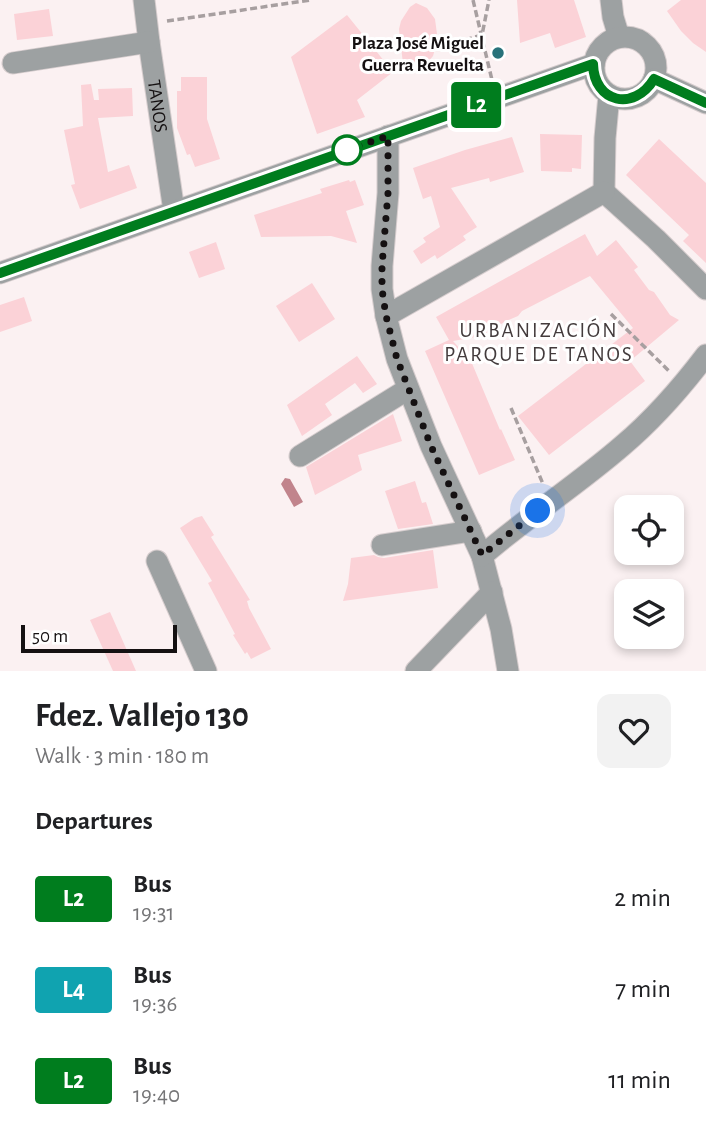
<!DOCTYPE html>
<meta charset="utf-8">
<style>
:root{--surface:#fff;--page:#f2f2f2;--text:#202124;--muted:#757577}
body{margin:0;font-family:"Alegreya Sans",sans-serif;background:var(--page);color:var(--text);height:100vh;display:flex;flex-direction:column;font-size:26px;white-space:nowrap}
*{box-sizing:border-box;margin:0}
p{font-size:23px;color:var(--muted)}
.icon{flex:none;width:38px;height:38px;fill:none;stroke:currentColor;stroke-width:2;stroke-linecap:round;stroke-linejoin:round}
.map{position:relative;height:671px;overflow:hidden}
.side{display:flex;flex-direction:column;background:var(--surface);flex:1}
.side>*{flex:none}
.badge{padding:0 14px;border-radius:5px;font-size:24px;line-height:46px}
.buttons{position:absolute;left:614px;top:495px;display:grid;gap:14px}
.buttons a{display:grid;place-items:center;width:70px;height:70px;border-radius:14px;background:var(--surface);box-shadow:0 4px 10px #0003;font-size:35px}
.scale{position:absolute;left:21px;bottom:18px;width:156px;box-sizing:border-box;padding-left:7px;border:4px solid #151112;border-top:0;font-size:19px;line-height:24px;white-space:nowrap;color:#151112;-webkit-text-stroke:5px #fff;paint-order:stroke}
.you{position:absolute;width:35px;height:35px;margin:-18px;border:5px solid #fff;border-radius:50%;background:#1a73e8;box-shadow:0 0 0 10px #1a73e833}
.map>.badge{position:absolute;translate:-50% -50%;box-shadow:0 0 0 4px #fff}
h2{padding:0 35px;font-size:26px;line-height:63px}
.round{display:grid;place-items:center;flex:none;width:74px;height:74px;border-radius:14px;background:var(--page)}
.headline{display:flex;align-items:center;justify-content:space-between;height:119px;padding:0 35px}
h1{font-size:33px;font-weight:700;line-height:52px}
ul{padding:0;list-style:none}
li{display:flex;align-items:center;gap:21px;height:91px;padding:0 35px}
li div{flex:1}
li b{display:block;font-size:26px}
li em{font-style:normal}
li .badge{min-width:77px;font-weight:700;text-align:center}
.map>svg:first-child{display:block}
.water{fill:#c1848c}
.building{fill:#fbd2d7}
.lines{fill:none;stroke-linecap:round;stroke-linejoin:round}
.minor-casing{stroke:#d6cdce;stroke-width:23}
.path{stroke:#a79fa0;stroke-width:3.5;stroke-dasharray:7 3.5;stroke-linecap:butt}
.minor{stroke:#9da1a2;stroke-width:21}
.line-casing{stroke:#fff;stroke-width:16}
.line{stroke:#007d1e;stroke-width:10}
.walk{stroke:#151112;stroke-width:7;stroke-dasharray:0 12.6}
.poi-dot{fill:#28727a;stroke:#fff;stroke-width:2.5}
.stop-dot{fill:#fff;stroke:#007d1e;stroke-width:3.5}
.labels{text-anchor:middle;stroke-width:6;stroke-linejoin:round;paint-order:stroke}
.poi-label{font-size:19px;font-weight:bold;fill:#151112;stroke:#fff;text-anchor:end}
.street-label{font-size:19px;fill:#151112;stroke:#fff}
.neighbourhood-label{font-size:21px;letter-spacing:2px;fill:#433b3c;stroke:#fff}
</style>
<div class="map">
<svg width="706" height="671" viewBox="0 0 706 671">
<rect width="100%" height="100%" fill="#fbf1f2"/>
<!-- water -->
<path class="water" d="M285,478L290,479L303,502L294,507L281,484Z"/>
<!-- building -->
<g class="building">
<path d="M517,0H574L586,37L555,48L550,33L520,43Z"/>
<path d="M681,0H706V52L693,43L681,31L667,11Z"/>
<path d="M416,3L427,8L435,19L437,34L435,49L433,56L427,63L422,65L403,64L399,29L401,21L410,7Z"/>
<path d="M49,9L53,36L17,40L14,14Z"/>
<path d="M347,15L393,72L357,100L365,117L317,134L291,57Z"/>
<path d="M181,77H207V119L220,159L195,167L190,154L187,155L177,128V91H181Z"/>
<path d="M91,84L94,100H99L98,89L132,88L133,116L98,118L108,172L129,165L137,188L80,209L71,185L75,184L64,130L83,126L81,85Z"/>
<path d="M540,134L582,135L581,169L572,168V172L541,171Z"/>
<path d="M512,137L524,172L490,182L489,178L451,188L477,227L463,236L466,240L437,259L435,255L421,264L413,251L426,242L423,238L440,227L431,196L423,199L413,168L465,150Z"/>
<path d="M659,139L706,183V263L683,241L689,235L626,175Z"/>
<path d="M349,180L350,182L355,180L364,205L346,211L357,243L331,236L261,237L254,215L322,193L320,189Z"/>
<path d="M585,234L597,256L616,240L638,267L634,270L649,290L654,292L670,315L679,320L630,361L645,381L549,455L518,416L633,328L590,276L522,311L518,316L506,321L482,336L453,341L471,361L500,430L501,429L515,460L479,475L425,351L449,340L436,317Z"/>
<path d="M216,242L225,269L199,278L189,252Z"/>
<path d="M312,283L335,319L299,342L276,306Z"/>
<path d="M24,297L32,321L0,332V305Z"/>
<path d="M357,356L377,384L363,393L355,383L325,404L332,415L302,436L287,405Z"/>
<path d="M393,414L402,441L358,455L362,470L315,495L306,467Z"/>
<path d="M415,481L422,503L426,502L433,524L398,529L385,491Z"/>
<path d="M202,516L214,535L211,537L250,600L247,601L249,608L271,649L251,659L247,652L245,654L233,635L235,634L208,583L212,581L180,528L195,518Z"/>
<path d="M433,550L438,588L343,601L348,584L351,558L374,555L378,557L384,558Z"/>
<path d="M110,612L114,621L136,671H113L90,620Z"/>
</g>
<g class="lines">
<!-- minor casing -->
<g class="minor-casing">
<g id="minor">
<path id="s1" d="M144,0L149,42L174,211"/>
<path d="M611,0L613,17L619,37"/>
<circle cx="625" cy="68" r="31"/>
<path d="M13,63L149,42"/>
<path d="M654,79L706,103"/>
<path d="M388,136V193L382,266V289L386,316L397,359L431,446L482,556L501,629L508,671"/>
<path d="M604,192L656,239L706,289"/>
<path d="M604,192L605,138L609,95"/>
<path d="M0,273L594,64"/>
<path d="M386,316L604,192"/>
<path d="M300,456L408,389"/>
<path d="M382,545L471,531"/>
<path d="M482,556C527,517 577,485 622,446C654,419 681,388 706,355"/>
<path d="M157,561L206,671"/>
<path d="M416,671L492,592"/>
</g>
</g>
<!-- path -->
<g class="path">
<path d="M473,0L492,80"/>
<path d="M167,21L311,0"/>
<path d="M435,49L482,35L489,0"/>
<path d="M611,314L669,371"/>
<path d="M511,408L543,484"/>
</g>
<!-- minor -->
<use href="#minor" class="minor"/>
</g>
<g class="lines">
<!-- line casing -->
<g class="line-casing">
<path id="line" d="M0,273L593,64C594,103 634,112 654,79L706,103"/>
</g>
<!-- line -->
<use href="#line" class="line"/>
<!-- walk -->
<path class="walk" d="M347,150L388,136V193L382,266V289L386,316L397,359L431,446L482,555L538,511"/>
</g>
<!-- markers -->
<circle class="poi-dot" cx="498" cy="53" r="7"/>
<circle class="stop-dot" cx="347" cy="150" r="14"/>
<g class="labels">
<!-- poi labels -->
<g class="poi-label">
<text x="484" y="49">Plaza José Miguel<tspan x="484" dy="22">Guerra Revuelta</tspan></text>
</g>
<!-- street labels -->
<g class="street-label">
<text dy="7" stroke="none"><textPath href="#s1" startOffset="107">TANOS</textPath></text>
</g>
<!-- neighbourhood labels -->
<g class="neighbourhood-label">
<text x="539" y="337">URBANIZACIÓN<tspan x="539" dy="24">PARQUE DE TANOS</tspan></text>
</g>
</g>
</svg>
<div class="buttons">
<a><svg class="icon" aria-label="locate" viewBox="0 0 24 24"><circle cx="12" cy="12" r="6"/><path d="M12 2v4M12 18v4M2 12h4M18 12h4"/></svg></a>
<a><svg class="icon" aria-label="layers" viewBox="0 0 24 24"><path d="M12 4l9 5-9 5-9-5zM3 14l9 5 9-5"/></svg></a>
</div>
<div class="scale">50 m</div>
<div class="you" style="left:538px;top:511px"></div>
<b class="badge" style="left:476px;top:105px;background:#007d1e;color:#fff">L2</b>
</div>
<section class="side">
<div class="headline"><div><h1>Fdez. Vallejo 130</h1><p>Walk · 3 min · 180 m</p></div><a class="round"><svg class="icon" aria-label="heart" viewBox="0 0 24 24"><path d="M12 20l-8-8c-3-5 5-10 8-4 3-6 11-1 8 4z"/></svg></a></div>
<h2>Departures</h2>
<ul>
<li><span class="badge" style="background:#007d1e;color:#fff">L2</span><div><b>Bus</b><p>19:31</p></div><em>2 min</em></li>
<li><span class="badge" style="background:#10a3b0;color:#fff">L4</span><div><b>Bus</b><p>19:36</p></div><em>7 min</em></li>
<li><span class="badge" style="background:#007d1e;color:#fff">L2</span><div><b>Bus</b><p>19:40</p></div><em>11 min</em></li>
</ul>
</section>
